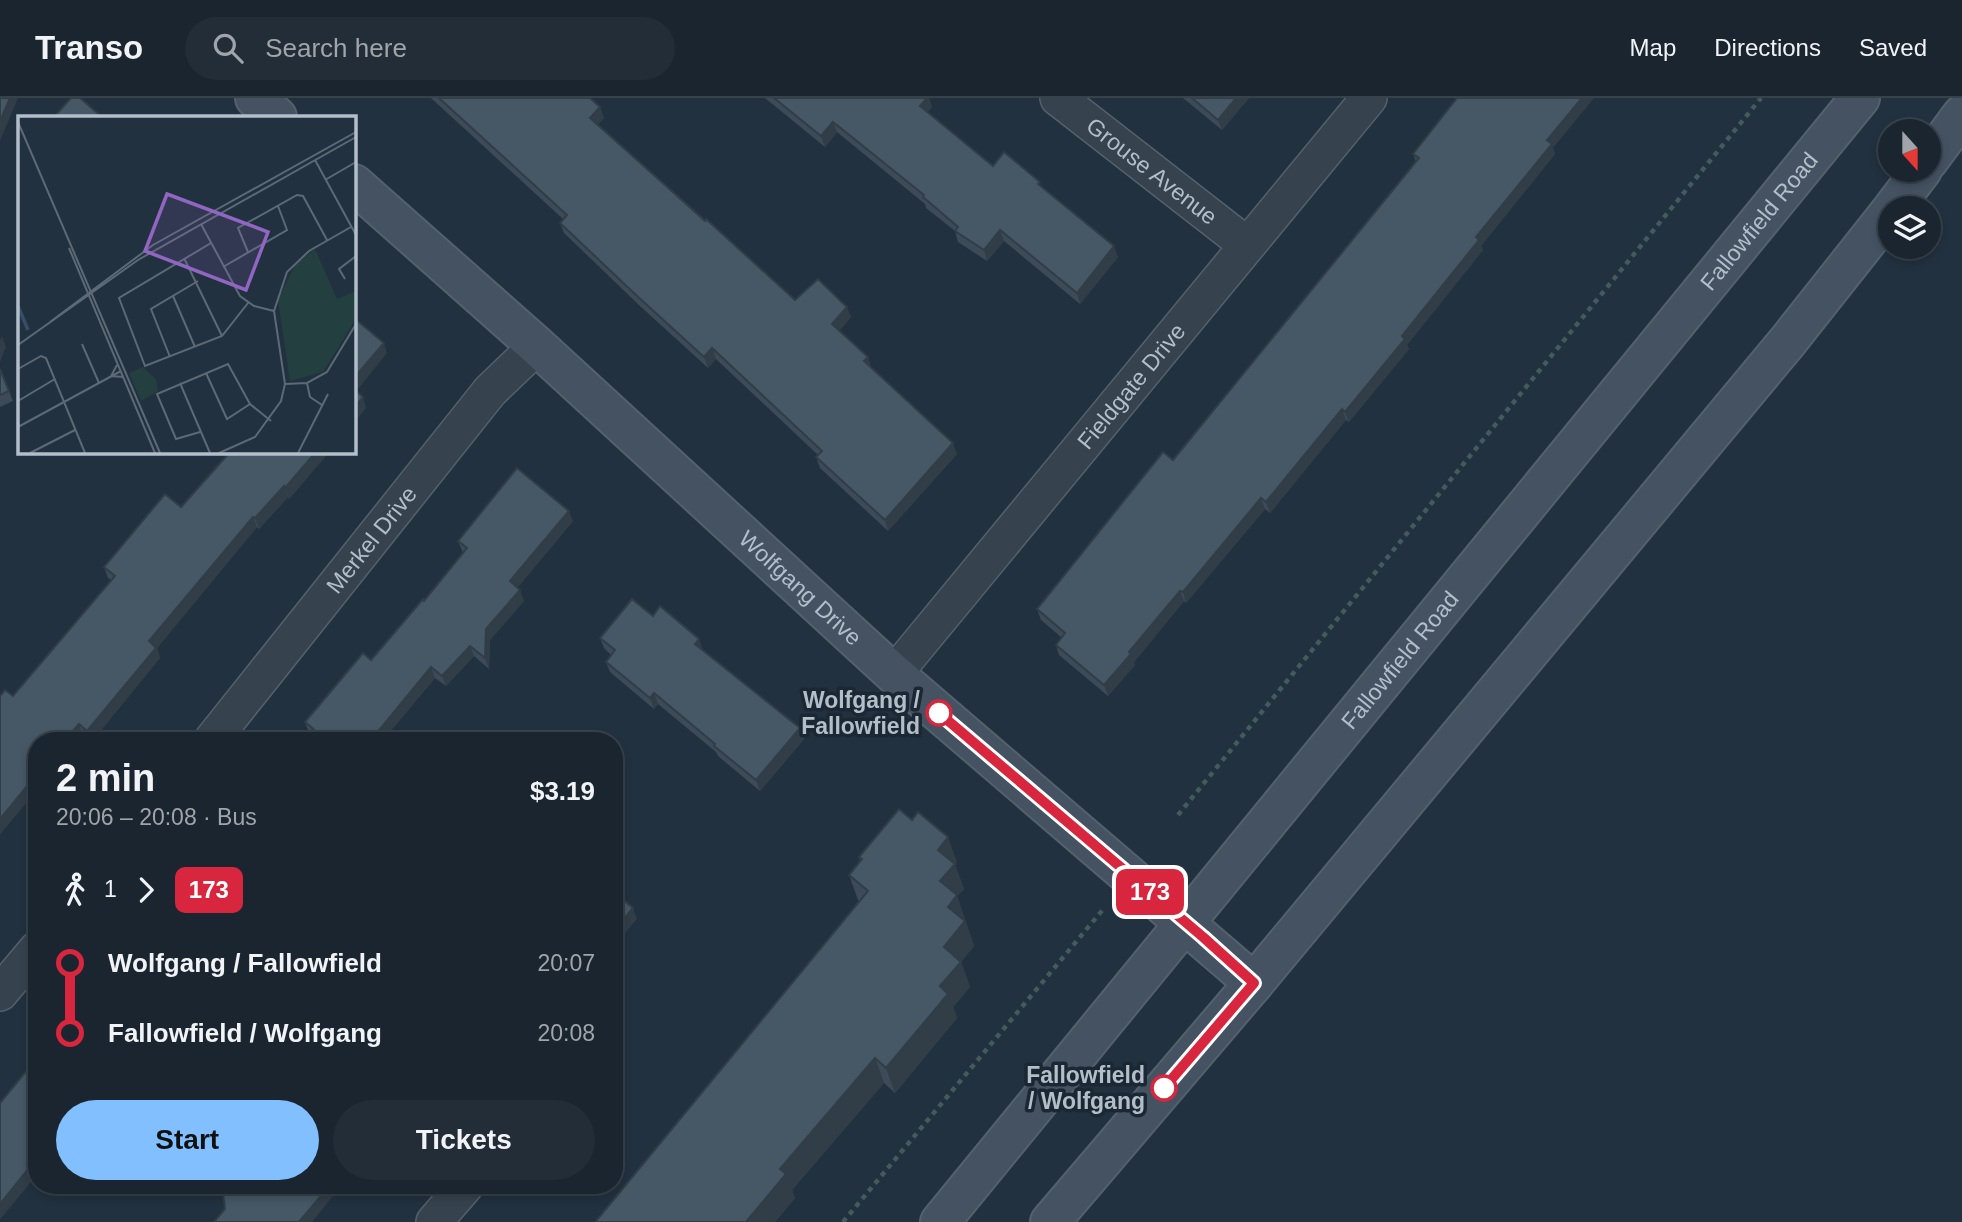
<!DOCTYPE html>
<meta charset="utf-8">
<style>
:root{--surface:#1a252f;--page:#232d37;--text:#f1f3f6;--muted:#9fa5aa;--line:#38424b;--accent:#82bfff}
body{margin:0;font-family:Arial,sans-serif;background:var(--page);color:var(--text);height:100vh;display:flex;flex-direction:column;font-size:26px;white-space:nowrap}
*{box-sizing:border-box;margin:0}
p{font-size:23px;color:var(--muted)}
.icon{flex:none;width:38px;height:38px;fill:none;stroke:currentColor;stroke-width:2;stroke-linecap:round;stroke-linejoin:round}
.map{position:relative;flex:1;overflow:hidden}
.drawer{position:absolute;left:28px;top:634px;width:595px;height:462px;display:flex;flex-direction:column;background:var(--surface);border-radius:28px;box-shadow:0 4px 10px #0003,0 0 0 2px var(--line)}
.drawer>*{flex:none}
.badge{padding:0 14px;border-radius:10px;font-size:24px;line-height:46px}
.needle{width:46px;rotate:159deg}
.buttons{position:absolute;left:1878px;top:21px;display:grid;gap:14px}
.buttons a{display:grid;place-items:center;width:63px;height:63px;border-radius:50%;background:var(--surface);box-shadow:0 4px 10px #0003,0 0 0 2px var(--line);font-size:35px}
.map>.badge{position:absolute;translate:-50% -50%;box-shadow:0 0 0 4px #fff}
.legs{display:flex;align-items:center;gap:10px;height:77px;padding:0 28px;font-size:23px}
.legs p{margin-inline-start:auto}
.summary{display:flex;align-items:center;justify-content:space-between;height:119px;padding:0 28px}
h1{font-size:38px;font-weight:700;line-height:52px}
.button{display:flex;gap:14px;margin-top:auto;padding:14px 28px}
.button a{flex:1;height:80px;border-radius:42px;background:var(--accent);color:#111;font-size:28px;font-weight:700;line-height:80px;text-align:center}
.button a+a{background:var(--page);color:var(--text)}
ul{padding:0 28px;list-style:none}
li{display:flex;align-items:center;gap:24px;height:70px;font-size:26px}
li i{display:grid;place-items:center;width:10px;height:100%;margin:0 9px;background:currentColor}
li i::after{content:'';width:18px;height:18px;margin:-9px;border:5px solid;border-radius:50%;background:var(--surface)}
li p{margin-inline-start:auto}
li:first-child i{background:linear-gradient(#0000 50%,currentColor 0)}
li:last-child i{background:linear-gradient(currentColor 50%,#0000 0)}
header{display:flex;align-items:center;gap:42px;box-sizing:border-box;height:98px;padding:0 35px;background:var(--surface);border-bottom:2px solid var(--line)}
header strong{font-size:33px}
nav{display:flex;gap:38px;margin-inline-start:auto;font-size:24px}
.search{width:490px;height:63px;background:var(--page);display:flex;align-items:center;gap:18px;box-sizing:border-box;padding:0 24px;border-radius:38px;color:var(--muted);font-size:26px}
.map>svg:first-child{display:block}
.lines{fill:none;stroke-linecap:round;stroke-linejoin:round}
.street-casing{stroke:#54616d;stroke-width:38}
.secondary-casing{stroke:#54616d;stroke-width:42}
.path{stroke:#425c5c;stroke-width:4.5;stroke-dasharray:5 5;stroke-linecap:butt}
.street{stroke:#36434f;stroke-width:35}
.secondary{stroke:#445262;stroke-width:38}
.wall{fill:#3c4b57}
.shaded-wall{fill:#313d47}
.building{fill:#465765;stroke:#313d47;stroke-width:2}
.line-1-casing{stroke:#fff;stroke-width:16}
.line-1{stroke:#d7263d;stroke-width:10}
.stop-1-dot{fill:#fff;stroke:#d7263d;stroke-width:3.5}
.labels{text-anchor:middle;stroke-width:7;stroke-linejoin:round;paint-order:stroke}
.street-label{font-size:23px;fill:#b2beca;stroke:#1b2834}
.stop-label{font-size:23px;font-weight:bold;fill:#b2beca;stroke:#1b2834;text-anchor:end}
.inset-river{fill:none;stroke:#344f67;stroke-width:3.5}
.inset-road{fill:none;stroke:#5c6977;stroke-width:2}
.view{fill:#9166c3;fill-opacity:0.15;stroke:#9166c3;stroke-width:3.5}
.inset-edge{fill:none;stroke:#b2beca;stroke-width:3.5}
</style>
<header>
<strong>Transo</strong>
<div class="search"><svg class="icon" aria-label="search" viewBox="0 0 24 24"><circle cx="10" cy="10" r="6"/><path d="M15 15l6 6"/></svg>Search here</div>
<nav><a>Map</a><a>Directions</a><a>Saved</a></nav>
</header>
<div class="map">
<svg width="1962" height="1124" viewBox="0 0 1962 1124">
<rect width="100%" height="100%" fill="#22313f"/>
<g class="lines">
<!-- street casing -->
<g class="street-casing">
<g id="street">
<path id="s1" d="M1058,0L1247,147"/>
<path id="s2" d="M894,576L1369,0"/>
<path id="s3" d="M212,642L490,293L537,248"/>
<path d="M0,895L37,851"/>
<path d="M434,1124L466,1087"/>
</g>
</g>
<!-- secondary casing -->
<g class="secondary-casing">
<g id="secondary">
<path d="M255,0L277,19"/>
<path d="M1928,63L1962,17"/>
<path id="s4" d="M354,86L537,248L894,576L1254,885"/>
<path d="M1893,110L1922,72"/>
<path id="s5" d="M940,1124L1860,0"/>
<path d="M1050,1124L1254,885L1788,243L1890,114"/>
</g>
</g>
<!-- path -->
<g class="path">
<path d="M1178,717L1761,0"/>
<path d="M843,1124L1105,809"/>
</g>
<!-- street -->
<use href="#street" class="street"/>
<!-- secondary -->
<use href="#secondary" class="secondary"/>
</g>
<!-- wall -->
<g class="wall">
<path d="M431,0H590L600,9L604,20L598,26L795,202L851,219L839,233L868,259L871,270L957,356L888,433L820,370L816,359L818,357L716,261L708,270L640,208L564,135L560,125L563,121Z"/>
<path d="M765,0H929L932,9L927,15L993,68L1042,90L1118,159L1080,206L1004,143L987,163L958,144L955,133L926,110L925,106L837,34L825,49Z"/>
<path d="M1183,0H1249L1222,32Z"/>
<path d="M1553,50L1555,56L1481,148L1483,152L1407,247L1409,251L1349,324L1346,322L1270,415L1265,411L1186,505L1184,503L1134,564L1135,567L1108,598L1059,557L1056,547L1061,539L1041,522L1037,511L1173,362L1416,64L1413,56Z"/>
<path d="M0,271L13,303L0,309Z"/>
<path d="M329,354L289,401L288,399L259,431L257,429L157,550L160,560L93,642H89L82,637L78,642H37V692L0,736V598H13L111,482L108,480L104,469L181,409Z"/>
<path d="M573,423L517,490L524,503L490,542L489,571L474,558L446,588L435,580L383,642H317L309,635L305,624L371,562L424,503L463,455L458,443Z"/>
<path d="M653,518L699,541L702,552L804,641L760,693L718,658L716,654L658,606L654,611L610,574L606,564L611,557L604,550L600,540Z"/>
<path d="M859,759L957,764L955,767L964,791L957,798L974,848L961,864L970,889L953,909L957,920L895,995L884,985L792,1092L795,1100L775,1124H596V1123L860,804L858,802L849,777L860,763Z"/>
<path d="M37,960V1084L33,1081L0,1121Z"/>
</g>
<!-- shaded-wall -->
<g class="shaded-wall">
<path d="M10,0H18L0,43V23Z"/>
<path d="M927,0H929L932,9L923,19L920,8Z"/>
<path d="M1236,0H1249L1222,32L1218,22Z"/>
<path d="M1582,0H1594L1553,50L1555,56L1481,148L1483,152L1407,247L1409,251L1349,324L1345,314L1547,42Z"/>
<path d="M600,9L604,20L594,30L590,20Z"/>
<path d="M833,24L837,34L825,49L821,38Z"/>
<path d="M1000,132L1004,143L987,163L984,152Z"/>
<path d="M1114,148L1118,159L1080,206L1077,195Z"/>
<path d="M847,209L851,219L836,236L832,226Z"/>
<path d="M2,238L6,249L0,264V243Z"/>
<path d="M384,245L387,255L354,296V280Z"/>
<path d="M712,250L716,261L708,270L704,259Z"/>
<path d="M868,259L871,269L867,274L864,263Z"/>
<path d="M363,299L366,310L354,325V310Z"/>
<path d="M1342,311L1346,322L1270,415L1266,404Z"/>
<path d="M953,345L957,356L888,433L885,422Z"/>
<path d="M316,354H329L289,401L285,390Z"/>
<path d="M284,388L288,399L259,431L255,420Z"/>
<path d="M1261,400L1265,411L1186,505L1183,494Z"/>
<path d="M569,413L573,423L514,494L510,483Z"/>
<path d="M253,419L257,429L157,550L160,560L93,642H91L87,633L149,543Z"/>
<path d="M520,492L524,503L490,542L489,571L485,560L486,531Z"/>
<path d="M1180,493L1184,503L1134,564L1135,567L1108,598L1104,587L1129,554Z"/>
<path d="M699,541L703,552L699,557L695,546Z"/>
<path d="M470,548L474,558L446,588L442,578Z"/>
<path d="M431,569L435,580L383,642L376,636Z"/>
<path d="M654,595L658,606L654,611L650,600Z"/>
<path d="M79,626L82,637L78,642H65Z"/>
<path d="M800,630L804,641L760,693L756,682Z"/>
<path d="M37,676V692L0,736V721Z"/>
<path d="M948,739L957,764L955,767L964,791L957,798L974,848L961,864L970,889L953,909L957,920L895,995L886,970L940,888L948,809L940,783L938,752Z"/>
<path d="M633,810L637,821L614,848V833Z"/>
<path d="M875,960L884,985L792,1092L795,1100L775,1124H746L780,1071Z"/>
<path d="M29,1070L33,1081L0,1121V1106Z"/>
<path d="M330,1087H342L312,1124H299Z"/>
</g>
<!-- building -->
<g class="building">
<path d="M0,0H10L0,23Z"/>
<path d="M71,0H80L102,19H54Z"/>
<path d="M439,0H590L600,9L590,20L705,123L706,121L795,202L818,181L847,209L832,226L868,259L864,263L953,345L885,422L816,359L822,353L712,250L704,259L636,197L560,125L567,117Z"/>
<path d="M774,0H927L920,8L993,68L1004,54L1040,84L1038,86L1114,148L1077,195L1000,132L984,152L955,133L958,129L923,99L924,97L833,24L821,38Z"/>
<path d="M1192,0H1236L1218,22Z"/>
<path d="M1457,0H1582L1547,42L1552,46L1476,139L1479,142L1402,238L1405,241L1345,314L1342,311L1266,404L1261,400L1183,494L1180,493L1129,554L1131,556L1104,587L1056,547L1065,535L1037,511L1163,354L1173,362L1419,60L1413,56Z"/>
<path d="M354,220L384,245L354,280Z"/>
<path d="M0,271L9,293L0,297Z"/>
<path d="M354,291L363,299L354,310Z"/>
<path d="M230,354H316L285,390L284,388L255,420L253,419L149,543L156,550L87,633L79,626L65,642H37V676L0,721V598L5,592L13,598L115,478L104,469L165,396L181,409Z"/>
<path d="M517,370L569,413L510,483L520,492L486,531L485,560L470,548L442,578L431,569L376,636L383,642H326L305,624L363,555L371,562L423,501L424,503L467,450L458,443Z"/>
<path d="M632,501L653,518L660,508L699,541L695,546L800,630L756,682L714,648L715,646L654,595L650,600L606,564L615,552L600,540Z"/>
<path d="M899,711L912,722L918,714L948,739L938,752L955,766L940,783L957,797L948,809L965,823L944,849L961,864L940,888L948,896L886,970L875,960L780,1071L786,1076L746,1124H597L596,1123L868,793L849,777L862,761L859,759Z"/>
<path d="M614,794L633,810L614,833Z"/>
<path d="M37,960V1076L29,1070L0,1106V1005Z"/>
<path d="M222,1087H330L299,1124H214L225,1111Z"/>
</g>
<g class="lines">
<!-- line-1 casing -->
<g class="line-1-casing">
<path id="line-1" d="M939,615L1203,839L1254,885L1164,990"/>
</g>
<!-- line-1 -->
<use href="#line-1" class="line-1"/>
</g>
<!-- markers -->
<g class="stop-1-dot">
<circle cx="939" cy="615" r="12"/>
<circle cx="1164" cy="990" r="12"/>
</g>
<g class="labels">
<!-- street labels -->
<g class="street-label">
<text dy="8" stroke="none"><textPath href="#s1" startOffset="119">Grouse Avenue</textPath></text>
<text dy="8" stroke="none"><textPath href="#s5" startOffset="1293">Fallowfield Road</textPath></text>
<text dy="8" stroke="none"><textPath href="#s2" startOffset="373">Fieldgate Drive</textPath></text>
<text dy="8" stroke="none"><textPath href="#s3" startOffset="256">Merkel Drive</textPath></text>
<text dy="8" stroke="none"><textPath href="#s4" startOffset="602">Wolfgang Drive</textPath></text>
<text dy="8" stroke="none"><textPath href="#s5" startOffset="726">Fallowfield Road</textPath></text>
</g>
<!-- stop labels -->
<g class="stop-label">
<text x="920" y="610">Wolfgang /<tspan x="920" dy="26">Fallowfield</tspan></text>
<text x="1145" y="985">Fallowfield<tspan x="1145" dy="26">/ Wolfgang</tspan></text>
</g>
</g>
<!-- overview -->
<g transform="translate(18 18)">
<rect width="338" height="338" fill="#22313f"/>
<path d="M297,133L319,183L338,175V203L305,256L272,265L260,184L277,149ZM125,251L138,263L140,275L123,285L111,257Z" fill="#243f40"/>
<path class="inset-river" d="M0,190L10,214"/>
<path class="inset-road" d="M0,6L142,337M297,44L338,119M307,64L338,46M183,108L222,180L236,190L256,195M193,127L101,182L127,250L204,220L230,187M51,132L137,337M230,136L220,112L279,79L285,80L309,124M166,142L204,220M205,151L269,114L260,90M327,163L321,153L338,140M155,180L177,231M32,206L135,129L338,16M64,228L81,267M0,229L120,144L338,21M152,241L133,193L180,165M99,249L93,260L106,261M0,253L23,240L28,242L67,337M188,257L209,303L232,288M162,267L192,337M289,267L292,281L304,289M267,268L289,267L309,256L338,208M0,285L37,263M0,311L103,255M182,316L158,323L139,278L210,248L232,288L253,305M12,337L57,314M201,337L237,321L263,285L267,268L256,195L269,156L291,135L333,111M280,337L310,278"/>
<path class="view" d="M149,78L250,116L228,174L127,135Z"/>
<rect width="338" height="338" class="inset-edge"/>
</g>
</svg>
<div class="buttons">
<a><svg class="needle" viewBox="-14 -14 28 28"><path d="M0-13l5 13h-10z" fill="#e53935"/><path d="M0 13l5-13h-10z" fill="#9fa5aa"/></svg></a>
<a><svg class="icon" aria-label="layers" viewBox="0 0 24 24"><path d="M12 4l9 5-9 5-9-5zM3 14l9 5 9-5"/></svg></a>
</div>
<b class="badge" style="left:1150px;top:794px;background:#d7263d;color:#fff">173</b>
<section class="drawer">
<div class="summary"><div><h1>2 min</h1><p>20:06 – 20:08 · Bus</p></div><b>$3.19</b></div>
<div class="legs"><svg class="icon" aria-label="walk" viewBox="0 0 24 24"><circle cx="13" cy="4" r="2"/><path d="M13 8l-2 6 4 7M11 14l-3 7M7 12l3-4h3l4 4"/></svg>1<svg class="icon" aria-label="forward" viewBox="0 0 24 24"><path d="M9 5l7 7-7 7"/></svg><b class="badge" style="background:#d7263d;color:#fff">173</b></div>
<ul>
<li><i style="color:#d7263d"></i><b>Wolfgang / Fallowfield</b><p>20:07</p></li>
<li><i style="color:#d7263d"></i><b>Fallowfield / Wolfgang</b><p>20:08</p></li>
</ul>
<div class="button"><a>Start</a><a>Tickets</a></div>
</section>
</div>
